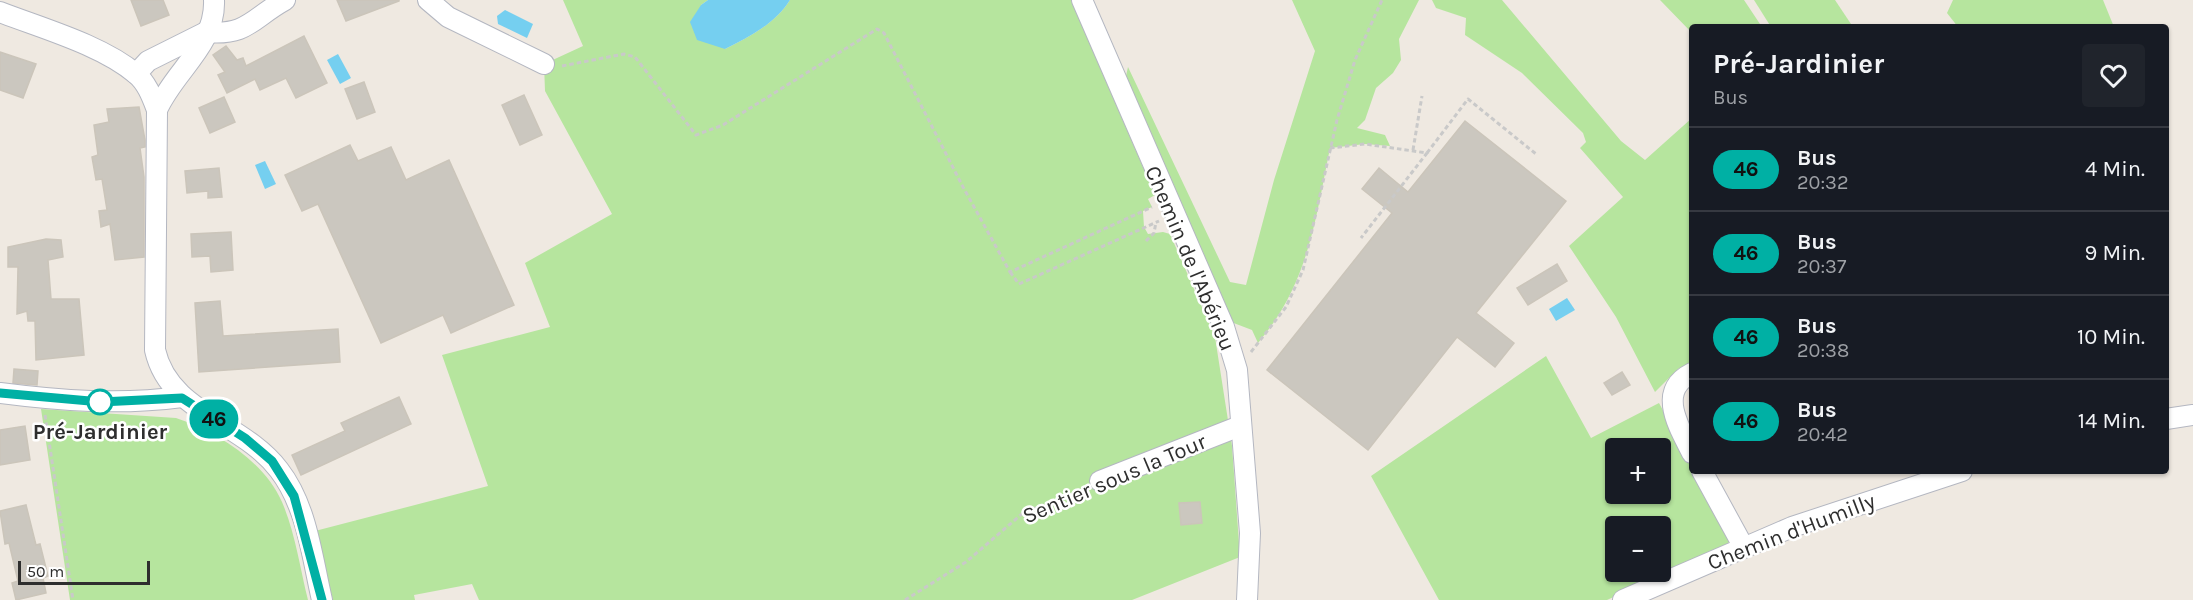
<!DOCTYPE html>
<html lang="de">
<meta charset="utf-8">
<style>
:root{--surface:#171b24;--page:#20242c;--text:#f1f3f6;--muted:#9ea1a6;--line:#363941}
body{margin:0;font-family:Karla,sans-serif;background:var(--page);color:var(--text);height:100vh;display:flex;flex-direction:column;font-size:22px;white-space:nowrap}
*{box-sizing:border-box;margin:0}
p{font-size:20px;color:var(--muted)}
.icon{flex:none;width:33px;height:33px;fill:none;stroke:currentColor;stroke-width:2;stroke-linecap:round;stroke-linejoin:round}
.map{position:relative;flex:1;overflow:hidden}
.sheet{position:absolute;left:1689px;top:24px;width:480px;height:450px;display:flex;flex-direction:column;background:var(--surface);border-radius:6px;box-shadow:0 2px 4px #0004}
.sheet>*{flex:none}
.badge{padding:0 12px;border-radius:20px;font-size:21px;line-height:39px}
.fabs{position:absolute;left:1605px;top:438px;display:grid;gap:12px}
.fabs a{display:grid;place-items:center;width:66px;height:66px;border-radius:6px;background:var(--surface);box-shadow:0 2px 4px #0004;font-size:30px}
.scale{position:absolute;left:18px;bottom:15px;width:132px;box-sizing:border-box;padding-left:6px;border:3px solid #2e2e2e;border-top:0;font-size:16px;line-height:21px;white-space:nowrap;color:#2e2e2e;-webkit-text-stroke:4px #fff;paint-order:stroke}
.map>.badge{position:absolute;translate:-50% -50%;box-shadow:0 0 0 3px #fff}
.round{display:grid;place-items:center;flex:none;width:63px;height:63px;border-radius:6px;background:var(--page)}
.overview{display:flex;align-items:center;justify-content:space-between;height:102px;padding:0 24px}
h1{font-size:28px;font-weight:700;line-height:45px}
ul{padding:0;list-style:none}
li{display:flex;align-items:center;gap:18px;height:84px;padding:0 24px;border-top:2px solid var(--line)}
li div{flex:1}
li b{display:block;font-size:22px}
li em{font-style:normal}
li .badge{min-width:66px;font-weight:700;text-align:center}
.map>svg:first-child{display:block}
.green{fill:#b6e59e;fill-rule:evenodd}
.water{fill:#75cff0}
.building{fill:#cbc7bf;stroke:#cbc5ba;stroke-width:1.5}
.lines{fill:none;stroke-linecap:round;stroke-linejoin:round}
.minor-casing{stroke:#b4b7c1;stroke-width:22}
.path{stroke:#c9c9c9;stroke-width:3;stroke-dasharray:4.5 3;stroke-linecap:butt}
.minor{stroke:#fff;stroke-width:20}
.line-casing{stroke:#fff;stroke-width:14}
.line{stroke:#00b0a4;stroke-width:9}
.stop-dot{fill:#fff;stroke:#00b0a4;stroke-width:3}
.labels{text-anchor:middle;stroke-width:5;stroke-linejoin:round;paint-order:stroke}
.street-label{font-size:22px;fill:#2e2e2e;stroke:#fff}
.stop-label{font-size:22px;font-weight:bold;fill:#2e2e2e;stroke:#fff}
</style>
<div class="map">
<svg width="2193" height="600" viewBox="0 0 2193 600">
<rect width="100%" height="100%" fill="#efe9e1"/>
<!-- green -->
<g class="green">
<path d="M563,0H708L701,5L725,49C749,37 776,23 790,0H1071L1155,195L1148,199L1152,207L1143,211L1144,227L1148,234L1163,232L1170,234L1215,337L1232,446L1240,557L1132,600H479L472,584L414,595L415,600H333L315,531L488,486L442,355L550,327L525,263L612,214L545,91L544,64L583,46Z"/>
<path d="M1292,0H1419L1399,39L1401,60L1393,73L1376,88L1365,120L1357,128L1385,135L1390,146L1365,144L1330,148C1315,222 1308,284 1258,343L1252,330L1231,322L1124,85L1128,67L1230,282L1246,285L1274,180L1315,51Z"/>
<path d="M1432,0H1502L1621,141L1645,160L1692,118V362L1678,369L1655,392L1616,317L1569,246L1623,197L1580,148L1586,142L1583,133L1522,73L1465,35L1466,18L1436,8Z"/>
<path d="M1660,0H1744L1762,27H1692V33Z"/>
<path d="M1754,0H1835L1853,27H1771Z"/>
<path d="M1953,0H2103L2114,27H1958L1947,13Z"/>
<path d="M1546,356L1591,438L1659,403L1692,465V471H1695L1731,538L1727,545L1607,600H1439L1371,476ZM1616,448H1660V494H1616ZM1616,526H1660V572H1616Z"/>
<path d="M41,409L176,418C217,432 264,461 282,502C295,532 300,568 308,600H70Z"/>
</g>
<!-- water -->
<g class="water">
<path d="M708,0H790C776,23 749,37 725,49L697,40L690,22L701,5Z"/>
<path d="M505,10L533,24L527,38L498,24L497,16Z"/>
<path d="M338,54L351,78L340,84L327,60Z"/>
<path d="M265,161L276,184L265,189L255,165Z"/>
<path d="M1567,298L1575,310L1556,321L1549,309Z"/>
</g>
<!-- building -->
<g class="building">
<path d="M131,0H163L169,15L141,26Z"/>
<path d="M337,0H399V1L346,21Z"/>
<path d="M304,36L327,83L296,98L286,78L260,90L255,79L227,93L218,75L225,72L213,55L226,46L237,60L243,58L246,66Z"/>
<path d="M0,52L36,64L23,98L0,90Z"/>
<path d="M364,82L375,112L357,119L345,89Z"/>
<path d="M524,95L542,135L520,145L502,105Z"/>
<path d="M224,97L235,122L210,133L199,108Z"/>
<path d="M139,107L145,140V147L140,148L144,177V257L115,260L110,224L101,227L99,211L107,210L102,179L96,180L92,157L98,155L94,125L109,122L107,109Z"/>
<path d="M1465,121L1566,201L1476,313L1514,343L1495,367L1457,337L1368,450L1267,370L1392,213L1362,189L1379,168L1408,192Z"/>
<path d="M350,145L358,161L391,147L406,180L449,160L514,305L451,333L443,315L381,343L318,204L302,211L285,175Z"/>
<path d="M219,168L222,197L208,198V191L187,193L185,171Z"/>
<path d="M231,232L233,270L211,272L210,256L192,257L191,234Z"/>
<path d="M46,239L61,240L63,257L48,260L51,299H79L84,355L36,360L35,321H28L27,311L17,314L18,267H8V247Z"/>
<path d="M1557,264L1567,281L1528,305L1517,288Z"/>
<path d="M220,301L223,336L338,329L340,362L199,372L195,303Z"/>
<path d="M14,369L38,371L37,385L13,383Z"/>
<path d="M1622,372L1630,385L1612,395L1604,383Z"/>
<path d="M399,397L411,424L301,475L292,455L345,431L341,423Z"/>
<path d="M25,426L30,460L0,465V430Z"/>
<path d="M1200,502L1202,523L1181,525L1179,503Z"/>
<path d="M26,505L36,545L40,544L48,576L43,578L46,593L16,600L12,583L18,581L9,543L5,544L0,511Z"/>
</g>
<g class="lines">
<!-- minor casing -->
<g class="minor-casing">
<g id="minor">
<path d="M214,0C216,45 174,71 157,110L155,350C169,413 243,422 279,470C307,506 312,557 322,600"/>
<path d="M428,0L448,17L544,64"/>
<path d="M1082,0L1224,327L1237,370L1250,533L1247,600"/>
<path d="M0,12C41,28 102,45 136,74C147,83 152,97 157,110"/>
<path d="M206,32C248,36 252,18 285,0"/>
<path d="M136,74L148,61L206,32"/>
<path d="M1692,373C1656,391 1679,427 1692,453"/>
<path d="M0,393C61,401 121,405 182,397"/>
<path d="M2166,419L2193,415"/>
<path d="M1702,471L1743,546"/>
<path d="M1100,481L1240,426"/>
<path d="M1623,600L1792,527L1962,471"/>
</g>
</g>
<!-- path -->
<g class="path">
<path d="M562,66L624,54L635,57L696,135L723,125L877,29L884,33L963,187L1010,272L1152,207"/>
<path d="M1330,148L1365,144L1427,153L1361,238"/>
<path d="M1413,150L1422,96"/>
<path d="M1427,153L1468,99L1536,154"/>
<path d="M1146,241L1154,233L1156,222"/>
<path d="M1010,272L1019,284L1159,221"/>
<path d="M1251,352L1286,307L1303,270L1337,120L1355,60L1382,0"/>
<path d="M45,415L73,600"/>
<path d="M905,600L966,562L1023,513L1086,489"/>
</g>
<!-- minor -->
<use href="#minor" class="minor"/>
</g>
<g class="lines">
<!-- line casing -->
<g class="line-casing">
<path id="line" d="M0,393L101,402L182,398L245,438L272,461L294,496L322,600"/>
</g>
<!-- line -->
<use href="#line" class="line"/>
</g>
<!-- markers -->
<circle class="stop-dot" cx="100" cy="402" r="12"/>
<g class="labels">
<!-- street labels -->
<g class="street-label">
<text transform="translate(1191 258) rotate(67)" y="8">Chemin de l'Abérieu</text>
<text transform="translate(1114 478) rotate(-23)" y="8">Sentier sous la Tour</text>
<text transform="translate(1791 531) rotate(-21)" y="8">Chemin d'Humilly</text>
</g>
<!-- stop labels -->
<g class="stop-label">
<text x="100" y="439">Pré-Jardinier</text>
</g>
</g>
</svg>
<div class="fabs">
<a>+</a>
<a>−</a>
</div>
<div class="scale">50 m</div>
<b class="badge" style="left:214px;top:419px;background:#00b0a4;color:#111">46</b>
<section class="sheet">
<div class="overview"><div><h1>Pré-Jardinier</h1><p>Bus</p></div><a class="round"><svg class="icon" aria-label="heart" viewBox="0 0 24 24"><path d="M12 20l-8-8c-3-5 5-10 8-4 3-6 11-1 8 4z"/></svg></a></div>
<ul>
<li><span class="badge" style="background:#00b0a4;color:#111">46</span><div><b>Bus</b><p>20:32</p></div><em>4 Min.</em></li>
<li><span class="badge" style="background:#00b0a4;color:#111">46</span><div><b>Bus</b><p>20:37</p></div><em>9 Min.</em></li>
<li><span class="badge" style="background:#00b0a4;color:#111">46</span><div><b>Bus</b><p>20:38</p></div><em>10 Min.</em></li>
<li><span class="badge" style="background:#00b0a4;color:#111">46</span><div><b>Bus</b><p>20:42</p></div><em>14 Min.</em></li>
</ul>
</section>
</div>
